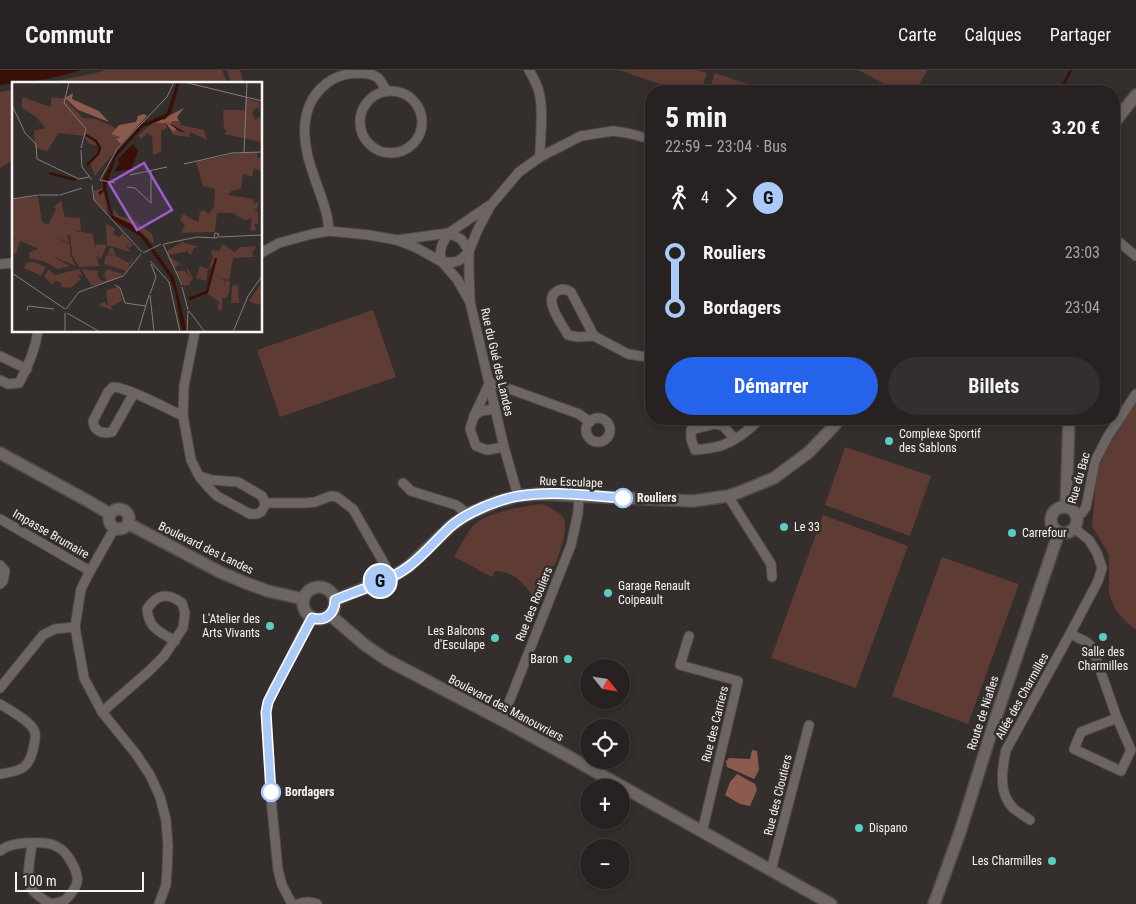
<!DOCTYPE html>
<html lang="fr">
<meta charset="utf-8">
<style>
:root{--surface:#272221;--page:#332f2e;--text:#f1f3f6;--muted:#a4a4a5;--line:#433f3f;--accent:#2563eb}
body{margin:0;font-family:"Roboto Condensed",sans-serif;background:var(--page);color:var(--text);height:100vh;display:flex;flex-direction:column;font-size:19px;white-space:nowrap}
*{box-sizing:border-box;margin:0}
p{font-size:16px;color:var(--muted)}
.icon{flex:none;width:28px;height:28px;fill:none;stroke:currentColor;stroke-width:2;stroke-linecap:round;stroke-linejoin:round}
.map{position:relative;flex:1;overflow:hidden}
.panel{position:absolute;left:645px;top:15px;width:475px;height:340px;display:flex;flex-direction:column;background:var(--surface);border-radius:20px;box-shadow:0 2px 8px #0003,0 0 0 1px var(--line)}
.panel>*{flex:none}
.badge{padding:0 10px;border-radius:16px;font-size:18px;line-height:32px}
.needle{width:32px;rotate:120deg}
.tools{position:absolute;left:580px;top:589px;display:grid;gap:10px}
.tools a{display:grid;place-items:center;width:50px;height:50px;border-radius:50%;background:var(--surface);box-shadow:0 2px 8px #0003,0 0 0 1px var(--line);font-size:25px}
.scale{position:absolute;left:15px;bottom:12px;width:129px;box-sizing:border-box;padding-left:5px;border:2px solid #f8f4f3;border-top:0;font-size:14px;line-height:18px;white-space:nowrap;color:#f8f4f3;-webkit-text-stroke:4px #342e2c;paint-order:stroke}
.map>.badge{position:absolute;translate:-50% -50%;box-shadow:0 0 0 2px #fff}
.legs{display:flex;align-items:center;gap:8px;height:55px;padding:0 20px;font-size:16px}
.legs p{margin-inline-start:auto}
.summary{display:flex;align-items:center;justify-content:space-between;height:85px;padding:0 20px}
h1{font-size:28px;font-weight:700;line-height:38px}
.button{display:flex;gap:10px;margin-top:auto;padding:10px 20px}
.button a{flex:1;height:58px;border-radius:30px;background:var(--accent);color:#fff;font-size:20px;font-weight:700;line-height:58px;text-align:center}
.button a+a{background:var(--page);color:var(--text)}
ul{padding:0 20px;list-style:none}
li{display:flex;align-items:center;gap:18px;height:55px;font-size:19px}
li i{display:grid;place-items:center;width:8px;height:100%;margin:0 6px;background:currentColor}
li i::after{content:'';width:12px;height:12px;margin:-6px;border:4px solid;border-radius:50%;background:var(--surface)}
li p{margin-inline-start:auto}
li:first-child i{background:linear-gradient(#0000 50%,currentColor 0)}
li:last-child i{background:linear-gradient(currentColor 50%,#0000 0)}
header{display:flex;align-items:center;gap:30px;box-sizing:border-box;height:70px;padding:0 25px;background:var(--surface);border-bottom:1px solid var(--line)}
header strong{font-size:24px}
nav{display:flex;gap:28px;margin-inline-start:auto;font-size:18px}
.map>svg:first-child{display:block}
.green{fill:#5e3b33}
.forest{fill:#8d5a4e}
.water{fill:#3a0f06}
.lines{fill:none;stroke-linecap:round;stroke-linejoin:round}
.stream{stroke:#3a0f06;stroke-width:2.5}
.minor-casing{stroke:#504b4a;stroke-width:11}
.tertiary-casing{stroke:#504b4a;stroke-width:14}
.minor{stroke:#6c6563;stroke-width:9}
.tertiary{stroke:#6c6563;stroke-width:11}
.line-1-casing{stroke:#fff;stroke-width:11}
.line-1{stroke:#aacaf9;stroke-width:8}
.poi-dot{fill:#57cec1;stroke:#342e2c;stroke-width:2}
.stop-1-dot{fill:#fff;stroke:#aacaf9;stroke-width:2.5}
.labels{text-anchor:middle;stroke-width:5;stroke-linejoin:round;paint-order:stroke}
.street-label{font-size:12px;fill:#f8f4f3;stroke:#342e2c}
.poi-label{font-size:12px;fill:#f8f4f3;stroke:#342e2c;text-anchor:start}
.stop-label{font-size:12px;font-weight:bold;fill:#f8f4f3;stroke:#342e2c;text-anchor:start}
.inset-river{fill:none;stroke:#3a0f06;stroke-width:2.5}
.inset-road{fill:none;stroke:#827d7c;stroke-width:1}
.view{fill:#9a5ecc;fill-opacity:0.15;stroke:#9a5ecc;stroke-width:2.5}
.inset-edge{fill:none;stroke:#f8f4f3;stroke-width:2.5}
</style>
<header>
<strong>Commutr</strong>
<nav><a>Carte</a><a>Calques</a><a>Partager</a></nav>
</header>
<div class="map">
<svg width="1136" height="834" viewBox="0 0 1136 834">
<rect width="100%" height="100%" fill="#342e2c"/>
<!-- green -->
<g class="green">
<path d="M104,0H222L228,14H42L100,2Z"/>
<path d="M227,0H240L244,14H231Z"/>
<path d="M619,0H696L707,3L701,21H680Z"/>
<path d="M858,0H927L916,21H898Z"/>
<path d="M715,3L753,16L751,21H709Z"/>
<path d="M14,19V89L0,98V22Z"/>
<path d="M373,240L396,307L280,347L257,280Z"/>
<path d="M1136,332V560L1125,551L1115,539L1109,524V485L1092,456L1097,399L1110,374Z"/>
<path d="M845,377L931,406L910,466L825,435Z"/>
<path d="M542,434C549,437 558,441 563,447C570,457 559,484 555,495L542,502L537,516V526L535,528C521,512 518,503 495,501L492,507L454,487C460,477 466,463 475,454C488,442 524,436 542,434Z"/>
<path d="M823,445L908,476L856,618L771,588Z"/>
<path d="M942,487L1019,514L968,654L892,626Z"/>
</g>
<!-- forest -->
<g class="forest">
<path d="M752,680L757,681L759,700L754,709L727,697L726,691L729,688L750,689Z"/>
<path d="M737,704L755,714L757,720L750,736L740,734L725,725L730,712Z"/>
</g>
<!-- water -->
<path class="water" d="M0,0H83L47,9L0,15Z"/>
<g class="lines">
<!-- stream -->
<path class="stream" d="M1060,21L1071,0"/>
<!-- minor casing -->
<g class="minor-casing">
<g id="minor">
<path d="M529,0C533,7 537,14 539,22C544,41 540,67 540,87"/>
<circle cx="391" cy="52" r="31"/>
<path d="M329,161C328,155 328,148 326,142C318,112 302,86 305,53C308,25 328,5 355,3C363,3 372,3 378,8C381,11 384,17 387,21"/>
<path d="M449,163L461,169L469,181C460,192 457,193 442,192C438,181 442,173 449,163Z"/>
<path d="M1114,168L1136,186"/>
<path d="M397,170L415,177L442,192L457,209L470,232L504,377L518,426"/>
<path d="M261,183L279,173L312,164L329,161L369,165L397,170L449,163L490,135"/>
<path d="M0,194L14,193"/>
<path d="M470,229L469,204V181L478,159L491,135L519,102L540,87L581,66L613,61L627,63L651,69"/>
<path d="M195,261L184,316L183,346L191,390L199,406L208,417L217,426L250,444H257L261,442L264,437L265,433L262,426L238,412L212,410L199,406"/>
<path d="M594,266L571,222C566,219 561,218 556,222C543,230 563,256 568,265L578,267L594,266L628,284L640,286L651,287"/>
<path d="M0,286L27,299"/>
<path d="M0,310L8,314L19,313C28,297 35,280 38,261"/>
<path d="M134,323L112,362C103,364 94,362 93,351L108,322L113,317C127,317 168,339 183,346"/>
<path d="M474,346L481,341L495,339"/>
<circle cx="598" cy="360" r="12"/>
<path d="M735,369L723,356L715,354L691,360V369L695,380C704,379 715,378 723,375C737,370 750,359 760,349"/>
<path d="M504,377L487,380L476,376L470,359L474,346L490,312L579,344L590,352"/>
<path d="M403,413L411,421L456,435L468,444"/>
<path d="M728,426L771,494L772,507"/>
<path d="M265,433H306L315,432L331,426L337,427L353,439L385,495"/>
<path d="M1076,446L1082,443L1086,437L1095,391L1108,366L1136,324"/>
<path d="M0,449L90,501"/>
<path d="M114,459L88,505L81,519L75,557L84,608L102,642L136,684L150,705L160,727L166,750L168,776L167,800L166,815L159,834"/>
<path d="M0,495L5,501L3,511L0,514"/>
<path d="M1070,564L1085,571L1092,577L1117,648L1131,680L1121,701L1074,679L1081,662L1117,648"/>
<path d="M689,566L680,595L738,611L702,762"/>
<path d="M0,618L43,565L55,559L75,557"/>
<path d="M0,634C9,640 29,650 34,660C36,664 35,671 34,675C30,698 22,701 0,704"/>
<path d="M102,642L149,601L164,586L183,558L185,543L182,533C167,522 157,524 147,539C149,559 159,561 175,571"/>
<path d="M502,650L571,475L578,443L579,425"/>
<path d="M1030,750C1024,746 1018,742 1013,738C998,723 1002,699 1006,680L1070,564L1098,511L1102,498L1097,483L1089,470L1074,458"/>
<path d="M0,781C7,775 16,774 25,773C36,773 50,771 59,778C67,782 76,798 77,807C79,814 71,825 65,830C62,832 55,833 51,834C44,830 35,825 31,818C25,808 31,785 32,773"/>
<path d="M771,800L809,655"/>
<path d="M292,834L282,815L278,800L271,728L266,643L268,632L275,618L311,547"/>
<path d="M298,834C305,831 310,831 317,834"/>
</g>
</g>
<!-- tertiary casing -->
<g class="tertiary-casing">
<g id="tertiary">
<path d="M1114,53L1136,25"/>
<path d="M0,383L88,431L110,444"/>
<path d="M1066,437L1069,349"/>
<circle cx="1064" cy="450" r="13"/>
<circle cx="119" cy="449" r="10"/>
<path d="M129,454L220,502L246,513L268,521L303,529"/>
<circle cx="319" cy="533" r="16"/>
<path d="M335,530L394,506L409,496L452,455L468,444L496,432L518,426L539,424L693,431L728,426L740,422L774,408L809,382L834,356L839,349"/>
<path d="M330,545L365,575L387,590L502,650L566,685L831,834"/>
<path d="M934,834L960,762L995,650L1059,462"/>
</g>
</g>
<!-- minor -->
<use href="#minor" class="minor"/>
<!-- tertiary -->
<use href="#tertiary" class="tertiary"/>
</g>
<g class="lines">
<!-- line-1 casing -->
<g class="line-1-casing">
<path id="line-1" d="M271,722L266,642L268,632L275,618L312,548C325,552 335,544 335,530C359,520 388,512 408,497C424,485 436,470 450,457C465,443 499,429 519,426C553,420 589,426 623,428"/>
</g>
<!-- line-1 -->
<use href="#line-1" class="line-1"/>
</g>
<!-- markers -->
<g class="poi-dot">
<circle cx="889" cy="371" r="5"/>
<circle cx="784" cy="457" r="5"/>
<circle cx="1012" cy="463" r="5"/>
<circle cx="608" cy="523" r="5"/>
<circle cx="270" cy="556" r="5"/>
<circle cx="1103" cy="567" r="5"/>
<circle cx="495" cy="568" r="5"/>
<circle cx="568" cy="589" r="5"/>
<circle cx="859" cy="758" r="5"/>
<circle cx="1052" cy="791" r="5"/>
</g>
<g class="stop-1-dot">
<circle cx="623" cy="428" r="9"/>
<circle cx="271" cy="722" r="9"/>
</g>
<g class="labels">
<!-- street labels -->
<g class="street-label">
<text transform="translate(497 292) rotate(77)" y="4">Rue du Gué des Landes</text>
<text transform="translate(1079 408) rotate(-74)" y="4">Rue du Bac</text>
<text transform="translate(571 412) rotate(2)" y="4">Rue Esculape</text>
<text transform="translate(51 464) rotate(30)" y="4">Impasse Brumaire</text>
<text transform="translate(206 478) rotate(26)" y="4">Boulevard des Landes</text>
<text transform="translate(534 534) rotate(-68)" y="4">Rue des Rouliers</text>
<text transform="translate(1022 626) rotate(-61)" y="4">Allée des Charmilles</text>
<text transform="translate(506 638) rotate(28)" y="4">Boulevard des Manouvriers</text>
<text transform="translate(983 643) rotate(-72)" y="4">Route de Niafles</text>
<text transform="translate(715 654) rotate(-76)" y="4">Rue des Carriers</text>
<text transform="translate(778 725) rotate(-76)" y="4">Rue des Cloutiers</text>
</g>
<!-- poi labels -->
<g class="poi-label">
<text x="899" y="368">Complexe Sportif<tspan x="899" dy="14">des Sablons</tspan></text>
<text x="794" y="461">Le 33</text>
<text x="1022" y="467">Carrefour</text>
<text x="618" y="520">Garage Renault<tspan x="618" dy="14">Coipeault</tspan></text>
<text x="260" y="553" text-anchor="end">L'Atelier des<tspan x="260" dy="14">Arts Vivants</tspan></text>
<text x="485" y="565" text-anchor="end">Les Balcons<tspan x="485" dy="14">d'Esculape</tspan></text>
<text x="1103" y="586" text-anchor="middle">Salle des<tspan x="1103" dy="14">Charmilles</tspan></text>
<text x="558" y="593" text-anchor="end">Baron</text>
<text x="869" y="762">Dispano</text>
<text x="1042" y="795" text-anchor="end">Les Charmilles</text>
</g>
<!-- stop labels -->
<g class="stop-label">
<text x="637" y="432">Rouliers</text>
<text x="285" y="726">Bordagers</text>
</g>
</g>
<!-- overview -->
<g transform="translate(12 12)">
<rect width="250" height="250" fill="#342e2c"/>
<path d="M10,15L39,25V16H52L71,36L84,37L104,46L99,52L108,54L105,57L109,62L83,94L78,81L88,65L76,61L72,54L47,51L35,69L23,66L22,49L33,46L24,35L10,26ZM233,16L247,20L248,27L244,26L240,31L243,38L247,35L250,38V70L249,60L212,52L215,49L212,47L211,28H233ZM161,38L169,40L168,43L192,48L195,58L178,50L177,55L161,53L158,45L165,49L159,43ZM142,40L154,41L155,46L149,49V70L141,73L140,54L135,51L129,57L126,53ZM245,70V75L250,76V90L242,86L240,95L231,92L229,107L219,109L216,113L242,117V122L247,119L245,127L241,129H246V142H242L245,148L238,149L240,136L233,138L220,131H205L203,150L169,151L173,143L168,138L171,132L186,140L188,130L193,128L196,132L202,125L203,107L191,104L184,80L221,72ZM91,106L94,121L96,133L82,118V109ZM26,114L30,140L36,143L44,127L42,125L49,119L53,135L68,136L69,149L57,148L81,152L83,166L85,162L95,163L89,177L84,174L88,184L67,185L60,173L58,152L55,155L58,162L37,152L58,163V173L64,184L40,174L58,184L46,187L31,179L17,176V170L27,167L8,159L4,172L0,171V157L6,158L0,156V117ZM101,125L107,134L120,137L140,152L142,162L122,144L102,135ZM94,142L103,146L101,152L107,155L111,151L121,163L117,166L113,161L118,170L95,163ZM170,160L188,165L182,166L179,173L175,170L177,166L173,170L156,173L155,169ZM211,162L223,170L228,165L244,164L240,172L243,175L221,176L217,198L203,195L213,198L211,205L214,198L218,199L217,211L214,216H210V228L207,229L205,223L208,221L195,211L201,184L196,187L194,199L184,196L188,184L196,187L201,176L199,168L207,169ZM98,166H101L104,174L117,181L123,175L114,189L92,182L94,173L102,174L96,172ZM156,174L176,187L181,196L177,203L172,204L164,189H173L178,196L174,186L167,182L163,186ZM22,180L34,185L29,194L12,186L14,181ZM37,187L43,193L67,187L71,194L65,192L69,197L59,206L50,205L48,200L43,199L41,203L32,195ZM69,187L87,189L85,194L90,199H94L93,193L89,197L95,187L111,192L104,197L84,203H79ZM226,203L227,221H219L220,204ZM248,203L250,219L246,223L237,219ZM107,205L110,219L99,224L100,228L86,223L93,220L96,224L94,208Z" fill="#5e3b33"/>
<path d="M61,11L60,17L87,29L97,40L66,28L53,16ZM172,26L165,35L167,39H160L159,43L165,46L162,50L158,45L162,52L154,41H143ZM132,32L135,34L109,62L104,57L108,55L99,52L107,43L124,40L126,34Z" fill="#8d5a4e"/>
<path d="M165,0H168L159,31L152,38L174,51L167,49L151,37L131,45L104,75L94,105L100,133L121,143L134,156L162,195L175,250H170L163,209L157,194L129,155L100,137L92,109L88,113L86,110L91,108V97L104,71L128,43L155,31ZM121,62L126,69L119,87L102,90L107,82L106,77Z" fill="#3a0f06"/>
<path class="inset-river" d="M74,53L84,59L88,66L86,72L75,83M37,91L64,98M177,217L195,210L204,176"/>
<path class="inset-road" d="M57,0L52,21L74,47L69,66M172,0L250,19M0,23L13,51L24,62L25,77L67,97L77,95M69,68L70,85L80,98M232,71L235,0M172,82L220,71L250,70M139,89V121M118,93L155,85M88,98L105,67L155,15L162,0M88,98L103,101M80,103L82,118L130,170M115,105L123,106L139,121M27,113H47M48,113L70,106M0,117L26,113M207,155L250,153M151,162L170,203M152,162L185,155L205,156L207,152L203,151L202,155M131,171L149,162M138,179L157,200L168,250M0,191L53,227M103,203L108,206L113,221L134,224M170,205L176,228M138,212L144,195L139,182M138,213L142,250M54,227L67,210L111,194L129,172M15,229L16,224L42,227M177,229L193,250M55,231L88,250M53,249V231M126,250L137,213M175,250L176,229M221,250L236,214L250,194"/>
<path class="view" d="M132,81L160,128L125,148L97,101Z"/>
<rect width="250" height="250" class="inset-edge"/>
</g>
</svg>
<div class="tools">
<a><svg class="needle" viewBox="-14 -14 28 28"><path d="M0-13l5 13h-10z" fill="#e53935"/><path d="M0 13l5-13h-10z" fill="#a4a4a5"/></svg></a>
<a><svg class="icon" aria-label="locate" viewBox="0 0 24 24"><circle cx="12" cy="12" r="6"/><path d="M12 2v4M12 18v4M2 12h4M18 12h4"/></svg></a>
<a>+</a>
<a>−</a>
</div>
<div class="scale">100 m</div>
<b class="badge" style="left:380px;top:511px;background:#aacaf9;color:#111">G</b>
<section class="panel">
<div class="summary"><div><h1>5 min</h1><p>22:59 – 23:04 · Bus</p></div><b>3.20 €</b></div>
<div class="legs"><svg class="icon" aria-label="walk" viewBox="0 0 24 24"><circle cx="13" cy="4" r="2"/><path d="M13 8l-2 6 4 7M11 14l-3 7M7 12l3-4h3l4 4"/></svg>4<svg class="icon" aria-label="forward" viewBox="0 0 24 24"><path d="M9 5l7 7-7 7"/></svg><b class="badge" style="background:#aacaf9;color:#111">G</b></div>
<ul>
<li><i style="color:#aacaf9"></i><b>Rouliers</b><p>23:03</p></li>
<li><i style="color:#aacaf9"></i><b>Bordagers</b><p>23:04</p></li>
</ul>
<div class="button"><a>Démarrer</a><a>Billets</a></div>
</section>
</div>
